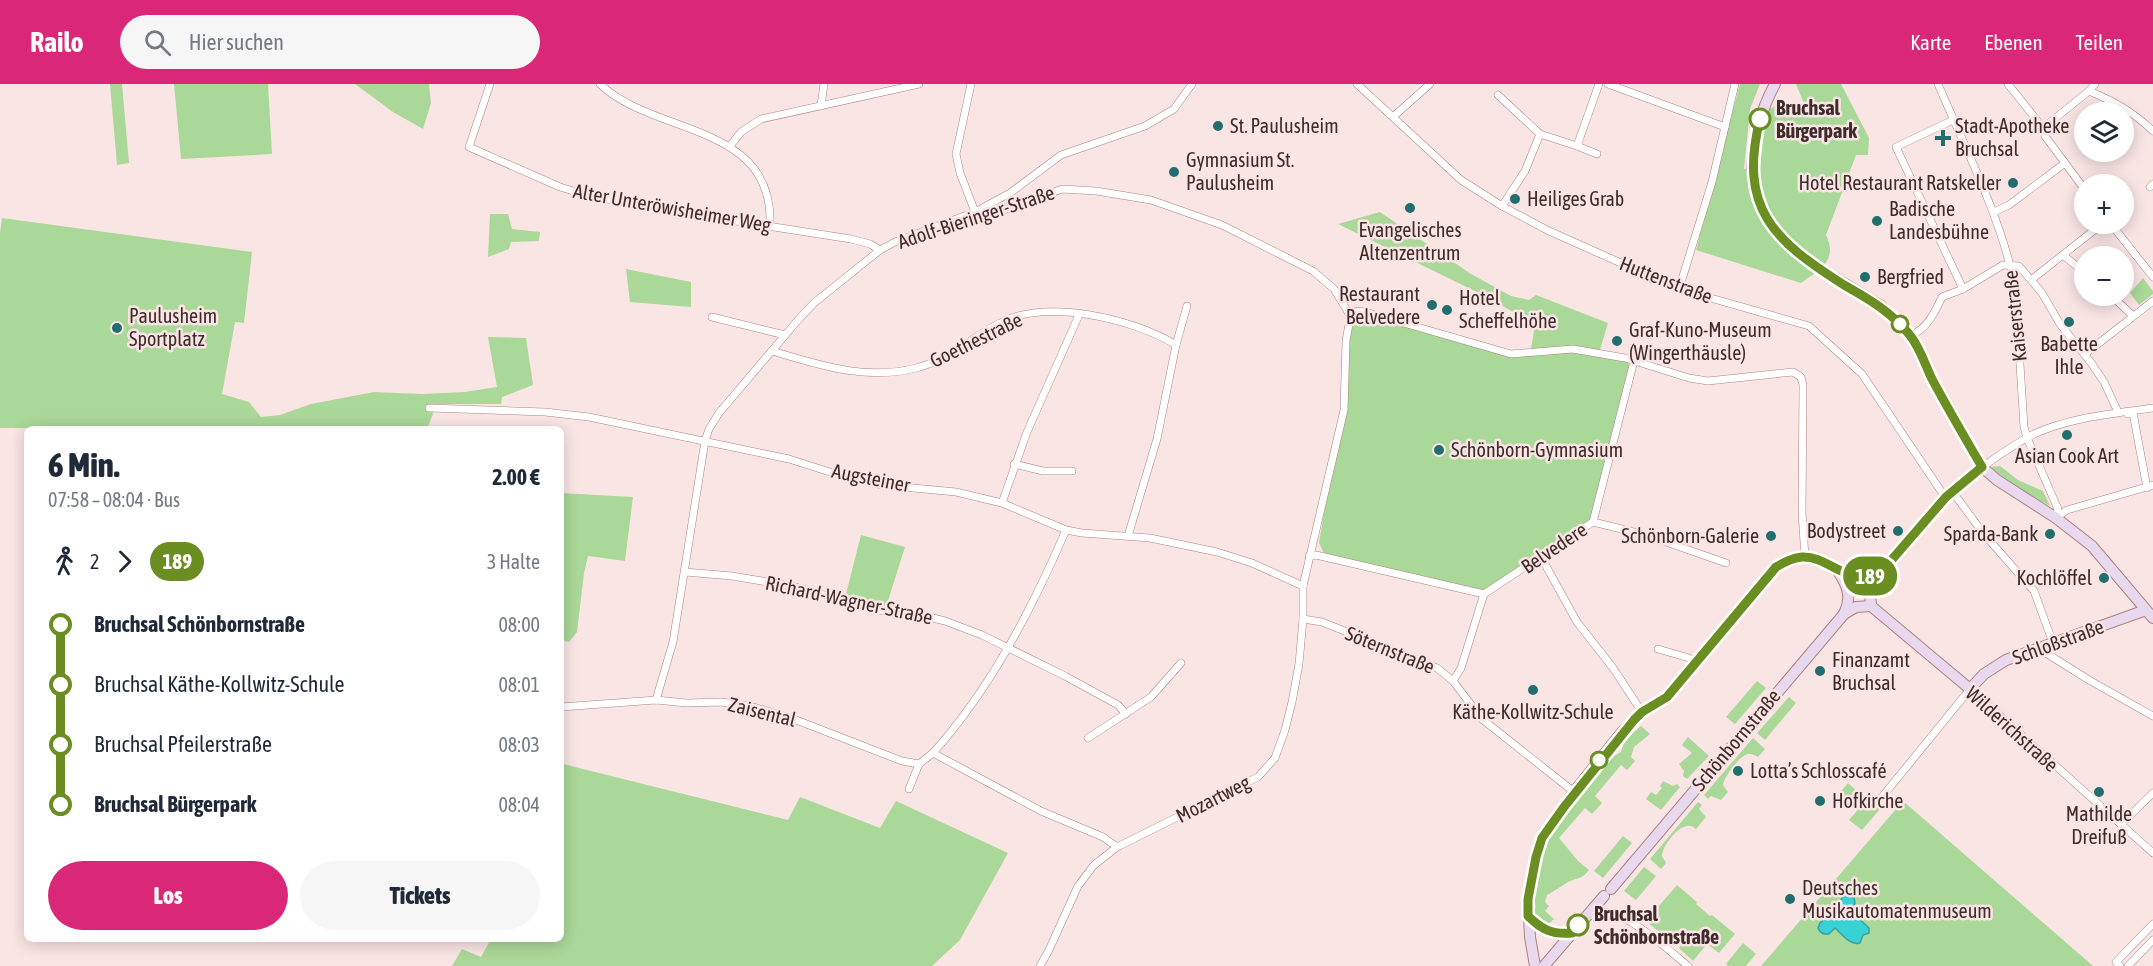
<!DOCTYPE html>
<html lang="de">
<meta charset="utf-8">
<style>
:root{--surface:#fff;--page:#f6f6f7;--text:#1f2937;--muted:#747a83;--accent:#db2777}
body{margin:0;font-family:"Asap Condensed",sans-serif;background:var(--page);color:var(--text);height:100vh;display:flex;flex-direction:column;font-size:22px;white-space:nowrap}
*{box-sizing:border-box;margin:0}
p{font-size:20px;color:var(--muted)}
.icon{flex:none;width:33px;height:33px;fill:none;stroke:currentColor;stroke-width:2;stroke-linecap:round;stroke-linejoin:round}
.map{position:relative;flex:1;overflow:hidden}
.drawer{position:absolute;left:24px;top:342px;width:540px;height:516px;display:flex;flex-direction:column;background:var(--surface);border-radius:9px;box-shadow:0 3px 15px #0003}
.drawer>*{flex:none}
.badge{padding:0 12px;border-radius:20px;font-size:21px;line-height:39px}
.fabs{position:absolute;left:2074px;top:18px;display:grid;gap:12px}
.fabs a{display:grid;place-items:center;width:60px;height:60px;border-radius:50%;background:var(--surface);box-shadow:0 3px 15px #0003;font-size:30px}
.map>.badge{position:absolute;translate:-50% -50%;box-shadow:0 0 0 3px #fff}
.legs{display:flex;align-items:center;gap:9px;height:66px;padding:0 24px;font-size:20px}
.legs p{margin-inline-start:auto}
.overview{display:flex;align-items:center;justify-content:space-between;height:102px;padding:0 24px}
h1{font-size:33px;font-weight:800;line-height:45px}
.cta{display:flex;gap:12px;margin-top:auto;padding:12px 24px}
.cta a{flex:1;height:69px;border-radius:36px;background:var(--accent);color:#fff;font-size:24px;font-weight:800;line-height:69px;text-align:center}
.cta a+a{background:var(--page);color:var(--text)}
ul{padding:0 24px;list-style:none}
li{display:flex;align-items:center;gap:21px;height:60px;font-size:22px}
li i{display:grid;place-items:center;width:9px;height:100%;margin:0 8px;background:currentColor}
li i::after{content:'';width:15px;height:15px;margin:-8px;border:4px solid;border-radius:50%;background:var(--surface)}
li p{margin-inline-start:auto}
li:first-child i{background:linear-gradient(#0000 50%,currentColor 0)}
li:last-child i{background:linear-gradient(currentColor 50%,#0000 0)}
header{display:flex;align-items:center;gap:36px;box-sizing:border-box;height:84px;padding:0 30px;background:var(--accent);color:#fff}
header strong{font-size:28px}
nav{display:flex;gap:33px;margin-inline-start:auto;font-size:21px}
.search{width:420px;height:54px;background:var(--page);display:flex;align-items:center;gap:15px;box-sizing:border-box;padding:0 21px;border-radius:33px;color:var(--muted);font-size:22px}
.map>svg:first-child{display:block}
.green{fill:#aad898}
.water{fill:#38d2d5;stroke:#3aa0a2;stroke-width:1.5}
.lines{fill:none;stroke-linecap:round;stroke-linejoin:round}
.secondary-tunnel{stroke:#d5c0c0;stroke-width:10;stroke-dasharray:10 5;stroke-linecap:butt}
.street-casing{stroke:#b08081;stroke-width:8}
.secondary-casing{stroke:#b08081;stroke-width:12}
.street{stroke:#fff;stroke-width:7}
.secondary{stroke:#e8d9ee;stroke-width:10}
.line-1-casing{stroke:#fff;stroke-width:14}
.line-1{stroke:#6b8e23;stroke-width:9}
.stop-1-dot{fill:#fff;stroke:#6b8e23;stroke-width:3}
.poi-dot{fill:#226e6f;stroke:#fae5e5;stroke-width:2}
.labels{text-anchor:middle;stroke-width:5;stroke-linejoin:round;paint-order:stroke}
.stop-label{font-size:20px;font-weight:bold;fill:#402b2c;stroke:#fae5e5;text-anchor:start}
.poi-label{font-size:20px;fill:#402b2c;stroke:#fae5e5;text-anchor:start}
.street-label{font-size:20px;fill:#402b2c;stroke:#fae5e5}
</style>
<header>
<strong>Railo</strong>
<div class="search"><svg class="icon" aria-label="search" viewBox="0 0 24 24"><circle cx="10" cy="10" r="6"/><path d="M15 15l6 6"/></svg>Hier suchen</div>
<nav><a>Karte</a><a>Ebenen</a><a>Teilen</a></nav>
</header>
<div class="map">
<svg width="2153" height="882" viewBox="0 0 2153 882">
<rect width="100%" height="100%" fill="#fae5e5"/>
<!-- green -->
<g class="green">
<path d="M110,0H122L129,79L117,81Z"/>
<path d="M174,0H268L272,70L181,75Z"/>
<path d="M355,0H429L431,19L423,45L393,28Z"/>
<path d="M1740,0H1760L1750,25L1744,85L1760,84L1764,48L1770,25L1778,20L1788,23L1794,31L1807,27L1796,0H1841L1869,54L1868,71H1856L1826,151C1838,176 1821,185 1801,199L1696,166Z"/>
<path d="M1380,128L1471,190L1511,212L1529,216L1536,211L1608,239L1599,269L1631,279L1591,435L1535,474L1485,513L1324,469L1319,459L1329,400L1346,326L1348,257L1354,231L1363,229L1530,271L1535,241L1491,215L1338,140Z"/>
<path d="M490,130H508L512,145L540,148L539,157L511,158L509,165L488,173Z"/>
<path d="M2,134L252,168L244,239L235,238L222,310L249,318L261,333L280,331L311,320L374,308L422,310L465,308L497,303L488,253L526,254L533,301L502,313L501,320H431L433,330L427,345L0,344V149Z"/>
<path d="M626,185L691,198V223L630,218Z"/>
<path d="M2143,194L2153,207V210L2139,221L2130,209Z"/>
<path d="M2000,382L2018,396L2043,407L2050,422L2018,405L1991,383Z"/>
<path d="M561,409L633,413L625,477L588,472L584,489L577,548L569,558L561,556Z"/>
<path d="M861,451L905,463L886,523L846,510Z"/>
<path d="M1757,597L1766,604L1735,640L1726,633Z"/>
<path d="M1789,613L1796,619L1765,656L1757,649Z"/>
<path d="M1641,642L1650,650L1634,663L1631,673L1635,677L1627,686L1621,681L1595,712L1602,719L1592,730L1585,724L1559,754L1578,777L1589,786C1581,796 1578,793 1568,798C1561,802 1555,807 1547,811L1545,818L1549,822L1545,827L1554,835L1543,845L1533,829L1536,822L1528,815L1529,809L1536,807L1546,760L1551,751L1580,713L1574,708L1603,672L1609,675L1621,668L1625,656Z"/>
<path d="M1688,653L1709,672L1687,695L1683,692L1684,687L1679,680L1692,669L1682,661Z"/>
<path d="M1753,654L1765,665L1758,673C1754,671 1753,670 1748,670C1740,671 1724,693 1723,701L1728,708L1721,716L1711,712L1708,715L1704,711Z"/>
<path d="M563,680L788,736L800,713L880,744L896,717L1008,769L960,856L932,882H452L462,865L481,873L491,855H561V689Z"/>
<path d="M1663,697L1673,702L1677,700L1680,703L1661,726L1646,715L1651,708L1656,711L1662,704L1660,702Z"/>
<path d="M1848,699L1858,708L1844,723L1835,714Z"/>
<path d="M1867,715L1880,725L1862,746L1849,736Z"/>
<path d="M1903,717L2093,882H1761Z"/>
<path d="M1698,718L1702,721L1699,725L1706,733L1696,745C1693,743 1691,741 1687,742C1677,743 1662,763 1662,772L1666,779L1661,785L1650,775Z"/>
<path d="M1623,752L1632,759L1603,794L1594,787Z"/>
<path d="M1644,783L1656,792L1636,816L1624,807Z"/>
<path d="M1677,801L1697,818L1696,820L1710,832L1712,831L1735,850L1719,869L1707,860L1693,877L1679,864L1685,856L1676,849L1669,856L1646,837Z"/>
<path d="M1743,859L1756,870L1746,882H1728L1726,880Z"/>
</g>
<!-- water -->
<path class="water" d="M1845,810H1850L1854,813L1855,820L1850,826L1869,844V849L1863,851L1860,859C1850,862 1842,850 1835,844L1830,849C1825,852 1820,849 1818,844L1820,839L1828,832L1830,833L1838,824L1836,822Z"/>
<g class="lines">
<!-- secondary-tunnel -->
<path class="secondary-tunnel" d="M1752,85C1759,145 1787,163 1835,194"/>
<!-- street casing -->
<g class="street-casing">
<g id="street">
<path d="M490,0L469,63L560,103L587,111L658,125L851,155L870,160L880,166"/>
<path d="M600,0C654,52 774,38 770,141"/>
<path d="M971,0L956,70L960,89L975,128L1010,109L1061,71L1145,42L1174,25L1192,0"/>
<path d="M1357,0L1461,96L1502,122L1547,146L1679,205L1809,242L1862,290L1945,413"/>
<path d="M1608,0L1725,43"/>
<path d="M1938,0C1966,66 2000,131 2015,202L2024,343L2027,354L2058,425L2056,434"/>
<path d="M2008,0L2043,44L2045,52L2085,106"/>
<path d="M2089,7C2115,18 2132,27 2153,47"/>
<path d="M1498,11L1540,50"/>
<path d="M821,22L824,0"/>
<path d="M1394,32L1430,0"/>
<path d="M1953,36L1896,63L1963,205"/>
<path d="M2043,44L2089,7L2095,0"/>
<path d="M730,62L741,48L761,35L919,0"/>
<path d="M1577,62L1597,70"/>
<path d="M2150,103L2153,100"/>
<path d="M1502,122L1525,87L1540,50L1577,62L1599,0"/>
<path d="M1994,128L2009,121L2065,79"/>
<path d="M2111,140L2153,193"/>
<path d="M2063,171L2085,189"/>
<path d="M2031,196L2102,140"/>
<path d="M1679,205L1712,98L1735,0"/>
<path d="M2112,212L2133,232"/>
<path d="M712,233L785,251"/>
<path d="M1911,252C1928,243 1934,230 1942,213L1963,205L2003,181L2019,182L2042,209L2060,240L2092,280L2104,298L2118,328"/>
<path d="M772,267C819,281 866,297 916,284C948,276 972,253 1000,239C1047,214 1134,235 1176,261"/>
<path d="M2085,270L2153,217"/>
<path d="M429,324L545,328L589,333L789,375L833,389L881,401L956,408L1002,419L1066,446L1082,449L1150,454L1217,468L1252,479L1303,502"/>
<path d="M2128,330L2133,329L2147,404"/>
<path d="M1014,380L1043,387H1072"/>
<path d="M1982,383C1998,372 2016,359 2034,350C2071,333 2113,330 2153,324"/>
<path d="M1952,407L1983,449L2034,507L2053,559"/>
<path d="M1002,419L1027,348L1079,231"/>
<path d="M2056,434L2067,426L2153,401"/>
<path d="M1593,438L1646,451L1726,479"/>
<path d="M1128,452L1157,355L1176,261L1187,222"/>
<path d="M1309,472L1316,471L1484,510"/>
<path d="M1541,473L1577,538L1613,584L1642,628"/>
<path d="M685,488L732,492L792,502L882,527L913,529L945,537L982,551L1065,592L1118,621L1126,630"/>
<path d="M1303,535L1322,538L1437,584L1453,597L1482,635L1574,708"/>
<path d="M2038,564L2089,596L2153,632"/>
<path d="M1658,565L1689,574L1695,579"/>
<path d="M1453,597L1461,584L1484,510L1593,438L1634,277"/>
<path d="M656,616L673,558L705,357L709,345L719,329L798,236L814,219L880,166L895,158L975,128L990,131L1062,105L1096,107L1151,116L1222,141L1313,187L1334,205L1348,228L1362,227L1511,270L1573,265L1625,274L1689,294L1708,297L1793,288L1801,293L1803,301L1802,428L1805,473"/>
<path d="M561,623L656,616L687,619L721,618L750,622L791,634L902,677L919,680L933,669L1041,727L1103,753L1117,763"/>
<path d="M1088,654L1151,613L1181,579"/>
<path d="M933,669C991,604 1032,525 1066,446"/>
<path d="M909,705L919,680"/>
<path d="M1882,713L1970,605L2153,769"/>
<path d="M2121,740L2153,709"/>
<path d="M1588,832C1595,831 1604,827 1611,829C1633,834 1670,867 1688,882"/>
<path d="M1040,882L1049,866L1078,802L1094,781L1117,763L1258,693L1275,674L1285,646L1292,618L1299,580L1303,535V502L1344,326L1346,257L1350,234L1348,228"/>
<path d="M2120,882L2116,878L2153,840"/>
<path d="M2128,882L2153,856"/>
</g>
</g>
<!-- secondary casing -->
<g class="secondary-casing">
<g id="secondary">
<path d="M1752,85C1754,54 1760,27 1775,0"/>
<path d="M1835,194L1881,222L1911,252L1932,294L1982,383L1997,396L2056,434L2092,462L2153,534"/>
<path d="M1838,487C1848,503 1852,512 1844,530"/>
<path d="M1871,522L1970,605L1984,590L2006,576L2146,526"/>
<path d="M1871,522L1870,509L1883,487L1945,413L1982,383"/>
<path d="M1611,805L1844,530L1856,523L1871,522"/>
<path d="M1528,832C1541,845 1552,851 1572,849"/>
<path d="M1535,882L1530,853L1528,815L1536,773L1542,754L1574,708L1622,648L1642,628L1667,613L1776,483C1781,480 1787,476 1793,475C1824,466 1844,504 1883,487"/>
<path d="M1544,882L1604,812"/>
</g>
</g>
<!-- street -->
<use href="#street" class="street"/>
<!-- secondary -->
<use href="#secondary" class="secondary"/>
</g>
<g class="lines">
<!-- line-1 casing -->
<g class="line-1-casing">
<path id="line-1" d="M1578,841L1572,849C1552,851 1541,845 1528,832V815L1536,773L1542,754L1564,723L1634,636L1642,628L1667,613L1776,483C1785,478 1792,474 1802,473C1831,472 1845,504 1882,487L1946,413L1982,383C1965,354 1948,325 1932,295C1925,281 1920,263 1909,250C1891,228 1869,215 1844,201C1773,156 1738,124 1760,35"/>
</g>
<!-- line-1 -->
<use href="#line-1" class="line-1"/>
</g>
<!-- markers -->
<g class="stop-1-dot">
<circle cx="1760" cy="35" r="10"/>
<circle cx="1900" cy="240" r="8"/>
<circle cx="1599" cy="676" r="8"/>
<circle cx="1578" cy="841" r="10"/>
</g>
<g class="poi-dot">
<circle cx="1218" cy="42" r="6"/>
<path d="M1940 45h6v6h6v6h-6v6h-6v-6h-6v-6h6z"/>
<circle cx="1174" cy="88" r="6"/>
<circle cx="2013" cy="99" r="6"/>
<circle cx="1515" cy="115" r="6"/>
<circle cx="1410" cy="124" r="6"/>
<circle cx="1877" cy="137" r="6"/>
<circle cx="1865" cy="193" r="6"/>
<circle cx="1432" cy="221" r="6"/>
<circle cx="1447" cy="226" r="6"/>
<circle cx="2069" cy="238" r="6"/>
<circle cx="117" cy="244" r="6"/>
<circle cx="1617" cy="257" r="6"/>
<circle cx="2067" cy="351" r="6"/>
<circle cx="1439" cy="366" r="6"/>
<circle cx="1898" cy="447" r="6"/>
<circle cx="2050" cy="450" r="6"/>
<circle cx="1771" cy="452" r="6"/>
<circle cx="2104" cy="494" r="6"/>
<circle cx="1820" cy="587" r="6"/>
<circle cx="1533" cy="606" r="6"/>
<circle cx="1738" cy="687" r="6"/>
<circle cx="2099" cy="708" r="6"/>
<circle cx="1820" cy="717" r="6"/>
<circle cx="1790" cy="815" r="6"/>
</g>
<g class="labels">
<!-- stop labels -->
<g class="stop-label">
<text x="1776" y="31">Bruchsal<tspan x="1776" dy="23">Bürgerpark</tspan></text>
<text x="1594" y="837">Bruchsal<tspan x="1594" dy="23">Schönbornstraße</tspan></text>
</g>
<!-- poi labels -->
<g class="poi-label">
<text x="1230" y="49">St. Paulusheim</text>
<text x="1955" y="49">Stadt-Apotheke<tspan x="1955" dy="23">Bruchsal</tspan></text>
<text x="1186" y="83">Gymnasium St.<tspan x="1186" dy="23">Paulusheim</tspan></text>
<text x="2001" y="106" text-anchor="end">Hotel Restaurant Ratskeller</text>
<text x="1527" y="122">Heiliges Grab</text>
<text x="1889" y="132">Badische<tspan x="1889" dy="23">Landesbühne</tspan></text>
<text x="1410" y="153" text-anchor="middle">Evangelisches<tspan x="1410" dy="23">Altenzentrum</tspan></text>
<text x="1877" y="200">Bergfried</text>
<text x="1420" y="217" text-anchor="end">Restaurant<tspan x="1420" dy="23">Belvedere</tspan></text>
<text x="1459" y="221">Hotel<tspan x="1459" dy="23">Scheffelhöhe</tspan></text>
<text x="129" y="239">Paulusheim<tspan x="129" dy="23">Sportplatz</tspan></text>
<text x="1629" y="253">Graf-Kuno-Museum<tspan x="1629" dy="23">(Wingerthäusle)</tspan></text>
<text x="2069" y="267" text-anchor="middle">Babette<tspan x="2069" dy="23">Ihle</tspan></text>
<text x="1451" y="373">Schönborn-Gymnasium</text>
<text x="2067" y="379" text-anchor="middle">Asian Cook Art</text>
<text x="1886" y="454" text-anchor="end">Bodystreet</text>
<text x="2038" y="457" text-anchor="end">Sparda-Bank</text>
<text x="1759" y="459" text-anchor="end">Schönborn-Galerie</text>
<text x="2092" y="501" text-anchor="end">Kochlöffel</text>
<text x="1832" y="583">Finanzamt<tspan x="1832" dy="23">Bruchsal</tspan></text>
<text x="1533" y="635" text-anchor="middle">Käthe-Kollwitz-Schule</text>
<text x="1750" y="694">Lotta’s Schlosscafé</text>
<text x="1832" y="724">Hofkirche</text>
<text x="2099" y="737" text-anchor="middle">Mathilde<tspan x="2099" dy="23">Dreifuß</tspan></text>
<text x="1802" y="811">Deutsches<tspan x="1802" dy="23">Musikautomatenmuseum</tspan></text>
</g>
<!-- street labels -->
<g class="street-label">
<text transform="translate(672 124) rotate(10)" y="7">Alter Unteröwisheimer Weg</text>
<text transform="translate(976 133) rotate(-18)" y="7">Adolf-Bieringer-Straße</text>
<text transform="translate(1666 196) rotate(21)" y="7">Huttenstraße</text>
<text transform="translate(2015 232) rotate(-96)" y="7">Kaiserstraße</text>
<text transform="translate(976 256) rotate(-26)" y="7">Goethestraße</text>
<text transform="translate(871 394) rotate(11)" y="7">Augsteiner</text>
<text transform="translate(1554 464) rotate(-34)" y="7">Belvedere</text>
<text transform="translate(849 516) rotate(12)" y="7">Richard-Wagner-Straße</text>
<text transform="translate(2058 558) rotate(-20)" y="7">Schloßstraße</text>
<text transform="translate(1390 566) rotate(22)" y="7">Söternstraße</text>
<text transform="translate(762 628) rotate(14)" y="7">Zaisental</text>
<text transform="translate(2012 645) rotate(42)" y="7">Wilderichstraße</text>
<text transform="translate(1736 656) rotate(-50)" y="7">Schönbornstraße</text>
<text transform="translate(1213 715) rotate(-27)" y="7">Mozartweg</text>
</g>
</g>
</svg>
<div class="fabs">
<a><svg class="icon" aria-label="layers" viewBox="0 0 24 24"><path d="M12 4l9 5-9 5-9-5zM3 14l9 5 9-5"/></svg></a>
<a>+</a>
<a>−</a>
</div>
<b class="badge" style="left:1870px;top:492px;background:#6b8e23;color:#fff">189</b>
<section class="drawer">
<div class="overview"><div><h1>6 Min.</h1><p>07:58 – 08:04 · Bus</p></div><b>2.00 €</b></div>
<div class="legs"><svg class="icon" aria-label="walk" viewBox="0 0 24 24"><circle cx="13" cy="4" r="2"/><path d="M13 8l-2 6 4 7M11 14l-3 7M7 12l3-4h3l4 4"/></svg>2<svg class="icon" aria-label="forward" viewBox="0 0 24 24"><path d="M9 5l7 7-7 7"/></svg><b class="badge" style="background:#6b8e23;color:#fff">189</b><p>3 Halte</p></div>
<ul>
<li><i style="color:#6b8e23"></i><b>Bruchsal Schönbornstraße</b><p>08:00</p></li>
<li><i style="color:#6b8e23"></i><span>Bruchsal Käthe-Kollwitz-Schule</span><p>08:01</p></li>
<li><i style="color:#6b8e23"></i><span>Bruchsal Pfeilerstraße</span><p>08:03</p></li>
<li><i style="color:#6b8e23"></i><b>Bruchsal Bürgerpark</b><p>08:04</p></li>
</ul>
<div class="cta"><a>Los</a><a>Tickets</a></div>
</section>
</div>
